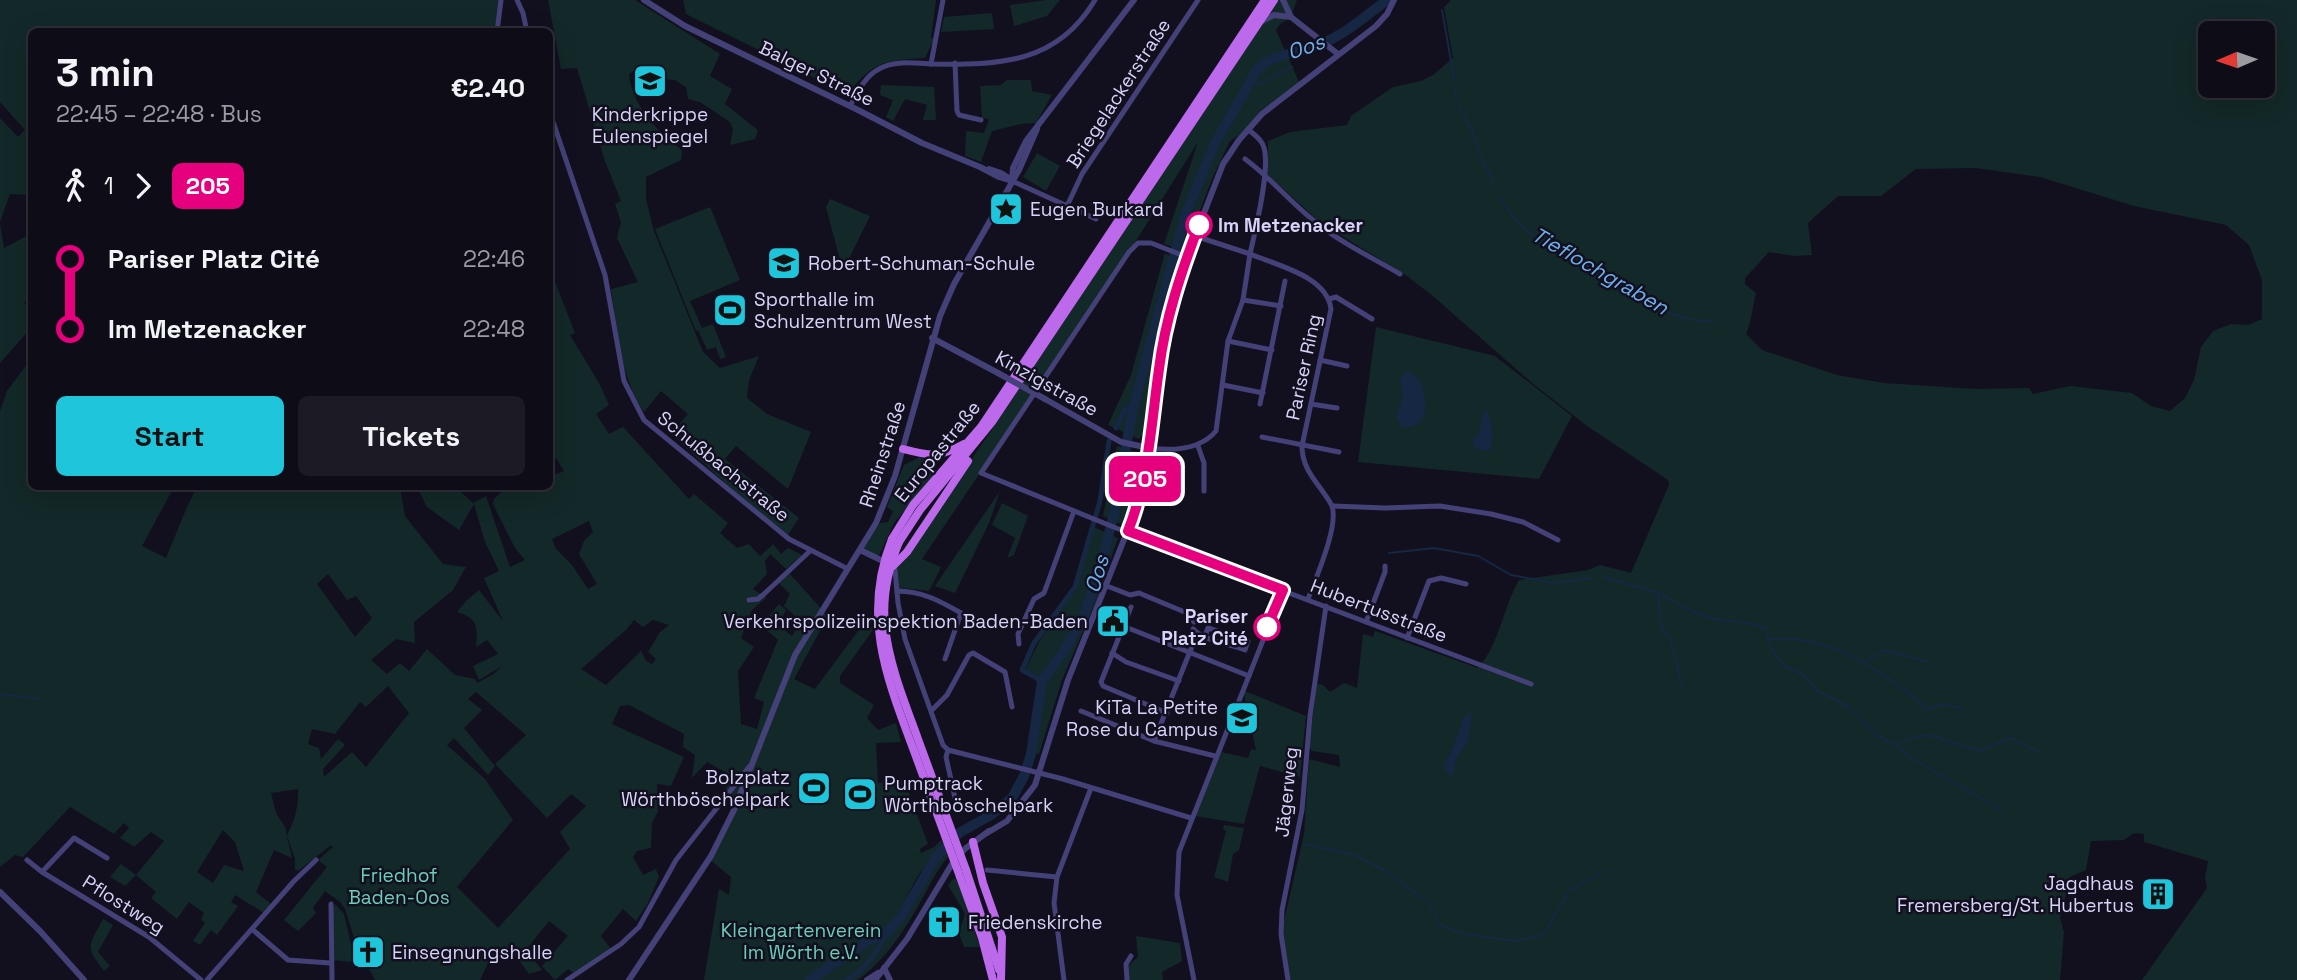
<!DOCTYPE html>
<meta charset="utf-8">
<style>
:root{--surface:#0e0c17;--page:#1c1a24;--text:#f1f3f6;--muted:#9b9ba1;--line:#2e2c36;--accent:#1ec5db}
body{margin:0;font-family:"Space Grotesk",sans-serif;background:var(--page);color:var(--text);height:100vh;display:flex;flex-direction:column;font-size:26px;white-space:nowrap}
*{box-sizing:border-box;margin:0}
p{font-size:23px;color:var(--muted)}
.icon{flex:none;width:38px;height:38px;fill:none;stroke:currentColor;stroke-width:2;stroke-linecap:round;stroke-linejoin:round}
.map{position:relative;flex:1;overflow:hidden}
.sheet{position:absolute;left:28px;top:28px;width:525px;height:462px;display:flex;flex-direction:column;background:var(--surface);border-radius:10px;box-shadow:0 7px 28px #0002,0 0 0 2px var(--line)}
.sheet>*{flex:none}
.badge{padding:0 14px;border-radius:10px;font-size:24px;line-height:46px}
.needle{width:46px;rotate:268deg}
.controls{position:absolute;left:2198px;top:21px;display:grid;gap:14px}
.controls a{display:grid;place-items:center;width:77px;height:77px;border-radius:10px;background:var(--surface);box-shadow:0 7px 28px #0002,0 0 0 2px var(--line);font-size:35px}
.map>.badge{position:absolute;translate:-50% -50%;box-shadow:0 0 0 4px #fff}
.legs{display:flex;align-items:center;gap:10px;height:77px;padding:0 28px;font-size:23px}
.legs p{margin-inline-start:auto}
.overview{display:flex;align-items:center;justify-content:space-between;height:119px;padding:0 28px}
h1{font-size:38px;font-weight:700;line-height:52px}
.cta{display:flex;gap:14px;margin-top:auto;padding:14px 28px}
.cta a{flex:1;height:80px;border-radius:10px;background:var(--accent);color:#111;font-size:28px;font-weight:700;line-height:80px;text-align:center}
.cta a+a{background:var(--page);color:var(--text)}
ul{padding:0 28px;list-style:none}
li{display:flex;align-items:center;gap:24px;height:70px;font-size:26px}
li i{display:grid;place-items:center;width:10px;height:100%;margin:0 9px;background:currentColor}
li i::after{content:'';width:18px;height:18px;margin:-9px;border:5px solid;border-radius:50%;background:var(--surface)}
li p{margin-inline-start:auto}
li:first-child i{background:linear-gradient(#0000 50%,currentColor 0)}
li:last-child i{background:linear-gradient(currentColor 50%,#0000 0)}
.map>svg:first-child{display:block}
.green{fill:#132828;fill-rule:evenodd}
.water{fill:#162743}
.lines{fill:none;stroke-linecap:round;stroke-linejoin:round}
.stream{stroke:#162743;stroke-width:2}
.canal{stroke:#162743;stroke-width:5}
.river{stroke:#162743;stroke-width:10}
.minor{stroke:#444178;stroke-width:5}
.tertiary{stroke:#444178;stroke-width:6}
.primary{stroke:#bc69eb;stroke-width:8}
.tertiary-bridge{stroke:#444178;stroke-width:6}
.primary-bridge{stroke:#bc69eb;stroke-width:8}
.line-1-casing{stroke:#fff;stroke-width:16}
.line-1{stroke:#e6007e;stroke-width:10}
.stop-1-dot{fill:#fff;stroke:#e6007e;stroke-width:3.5}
.labels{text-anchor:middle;stroke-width:5;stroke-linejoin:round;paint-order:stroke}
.street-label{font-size:19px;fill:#d8d3f9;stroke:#12101f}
.poi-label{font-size:19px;fill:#d8d3f9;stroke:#12101f;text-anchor:start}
.stop-label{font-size:19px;font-weight:bold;fill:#d8d3f9;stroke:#12101f;text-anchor:start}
.park-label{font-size:19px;fill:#69cfb7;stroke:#12101f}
.water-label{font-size:21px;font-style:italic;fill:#6fb0ec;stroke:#12101f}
</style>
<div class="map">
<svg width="2297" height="980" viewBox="0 0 2297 980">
<rect width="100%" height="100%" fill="#12101f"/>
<!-- green -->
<g class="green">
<path d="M0,0H499L495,31L32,32L31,195L10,194L0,222V118L18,137L25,130L0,102Z"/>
<path d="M548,0H635L720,54L710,76L732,89L725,104L758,130L755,139L730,145L733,129L730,122L700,102L688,99L686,87L675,80L663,79L647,67L635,70L629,74C632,106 658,132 682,150L681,160L646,177V199L654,231L703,352L720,368L759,356L749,380L747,398L767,414L811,432L788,489L736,446L725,459L799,518L788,535L744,500L671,434L688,414L661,391L644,412C620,376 618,332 611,289L638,282L617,238L621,222L615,204L621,201L605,161L577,68L561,69Z"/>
<path d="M683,0H936L931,38L934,39L925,58C882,61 875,61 847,94L686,14Z"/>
<path d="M1046,0H1060L1047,16L1014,26L1010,5Z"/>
<path d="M1277,0H1297L1291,17L1280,24L1276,30L1300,84L1248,129L1230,141L1212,179L1187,244L1181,250L1164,244L1198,142L1129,252L922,559L941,567L929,591L903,588L898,590L896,569L995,425Z"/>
<path d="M1451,0H2297V980H2142L2207,888L2205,877L2208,861L2144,842V834L2134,833L2124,840L2091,841L2086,870L2070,877L2060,918L2064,932L2060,980H1288L1281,934L1304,834L1309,759L1340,767L1339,755L1312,751L1309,747L1317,684L1323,685L1330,692L1344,683L1357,688L1363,634L1373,637L1375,631L1478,668C1499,645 1503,608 1519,580L1588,570L1600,565L1631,573L1669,485L1668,480L1587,426L1533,384L1434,297L1407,276L1321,223L1268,175V141L1290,132L1347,125L1351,116L1393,87L1421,81L1433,75L1453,58L1444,7ZM2210,33H2263V86H2210ZM1976,168L2040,177L2134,206L2226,225L2249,245L2262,280V319L2248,325L2231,324L2213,331L2201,347L2194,380L2185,398L2170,411L2151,406L2132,393L2070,386L2033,394L2029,388L1976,389L1884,383L1837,375L1762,350L1746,334C1752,321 1752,308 1756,293L1745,284V278L1769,252L1795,256L1812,255L1808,223L1838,196H1881L1916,169Z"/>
<path d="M992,13L994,29L941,32L944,17Z"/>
<path d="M1007,80H1031L1032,91L1052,95L1036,123L1021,124L992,131L981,162L965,156L966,131L984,133L989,119L982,118L980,86L1001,85Z"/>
<path d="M881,85L934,87L936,120H923L927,105L905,99L893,121L886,117L893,100L880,95Z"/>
<path d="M1037,153L1060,166L1046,191L1023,177Z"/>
<path d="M830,199L870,216L843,271L826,207Z"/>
<path d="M710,207L740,280L690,301L702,328L713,324L726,357L720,359L716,347L707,350L698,330L696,331L655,229Z"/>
<path d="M0,223L4,248L32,233L31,294L24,303L31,308V328L0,363Z"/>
<path d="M1165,253L1179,262L1166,309L1154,366L1146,430L1139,439L1108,425L1131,375Z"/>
<path d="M550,269L575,333L570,335L599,383L609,405L596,414L609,434L623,427L689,499L694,494L728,523L720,533L737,548L749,544L760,556L773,544L781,554L788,548L802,555L786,569L770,554L765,561L767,574L753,589L766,598L752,610L741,638L754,647L738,671L741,724L757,729L764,702L754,698L778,640L761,625L779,604L786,610L778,625L792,636L801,622L784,606L790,594L779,583L789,573L828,616L794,679L815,689L867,619L873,630L840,676V683L874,705L867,718L878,730L896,723L901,742L876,743L878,783L904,780L928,844L920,849L921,853L911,858L934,847L941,840L943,845C935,855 925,865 918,876C902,902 899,924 870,940L871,944C913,923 915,881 945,849L948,857C937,869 930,885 922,899C905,930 887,958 858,980H704L719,889L729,895L731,877L710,860L736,805L720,796L734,777L707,762L692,778L695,755L683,747L684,734L629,705L620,706L612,724L684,757L671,786L657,784L658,811L652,823L651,848L637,851L633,857L643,875L656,869L659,877L648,903L636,921L623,909L601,936L611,949L575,974L568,969L555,980L542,966L568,936L549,921L526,950L542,970L529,974L515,955L502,960L489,961L480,980H375L356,944L345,909L340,902L325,891L313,908L316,913L298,931L284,920L327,867L318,860L334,846H330L298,871L295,869V859L287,835C295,821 299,804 298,789L271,793L276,813L285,827L292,858L274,850L256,892L271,904L264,913L235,895L231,902L238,906L217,935L211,930L200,945L193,941L205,923L201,919L204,913L189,902L177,919L151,898L156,892L136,875L125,886L110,877L121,864L136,875L164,841L151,832L134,847L120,838L129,828L124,823L114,834L70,807L23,857L15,855L0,867V411L7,391L31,359L32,486L174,487L142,546L166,558L187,507L197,487H400L405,516L443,564L466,567L453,590L414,622L415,643L396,639L371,660L387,674L400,663L409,671L427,649L455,675L475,679L477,683L494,674L502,666L479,680L473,666L498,654L487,640L476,647C478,626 478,619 457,612L466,601L479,590L503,621L484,578L499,571L485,542L474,504L459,530L427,507L417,487H455L473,503L486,496L510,567L525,560L515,548L493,504L494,499L507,487L550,486V476L564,471L556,458L550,465ZM589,521L593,532L584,541L579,554L597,584L588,589L572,565L556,549L552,539ZM328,574L347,600L356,596L372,618L355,637L317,584ZM634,620L643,627L653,620L669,625L660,632L648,652L656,659L652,664L646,661L641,651L606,685L581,669L627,629ZM388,686L409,713L366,767L352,752L324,777L323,769L345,745L338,739L321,759L319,748L308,744L312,729L335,734L360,702L366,707ZM476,692L526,735L495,764L547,818L571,794L586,806L560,832L570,849L498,928L457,887L513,820L485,779L447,745L454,738L488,775L495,766L464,728L482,710L468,699ZM223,830L235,842L244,871L224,865L213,883L197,872Z"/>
<path d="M1376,327L1495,356L1572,416L1539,479L1358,462Z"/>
<path d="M1117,446L1137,452L1139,461L1125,526L1103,516Z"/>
<path d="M920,457L935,466L932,479L894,523L878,558L860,550L880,523L888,522L893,511L887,507L904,465Z"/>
<path d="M1000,491L989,523L955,593L935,586Z"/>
<path d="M1002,503L1028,516L1014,555L1007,558L1015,538L992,525Z"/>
<path d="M1094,527L1118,538L1097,599L1062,680L1039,754L1034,753L1045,680L1025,670L1040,640L1076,588Z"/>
<path d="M1245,691L1306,716L1300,777L1260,766L1244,824L1195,816L1221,752L1248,758L1251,749L1256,750L1244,695Z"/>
<path d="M1224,825L1244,828L1239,850L1233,854L1228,882L1214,877L1226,831L1223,829Z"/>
<path d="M954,878L958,882L980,947H964L959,933L965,914L948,885Z"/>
<path d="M335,904L344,914L352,948L361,963L332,960L333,908Z"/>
<path d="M103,919L113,925L98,952L110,966L104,971C85,946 88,947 103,919Z"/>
<path d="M1136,936L1180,943L1182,961L1162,972L1163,980H1129V965L1138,957Z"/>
</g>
<!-- water -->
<g class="water">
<path d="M1408,371L1420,380C1426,402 1433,427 1402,428L1396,416L1403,397L1400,377Z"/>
<path d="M1485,408C1492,423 1495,434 1490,450H1478L1472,443L1479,433Z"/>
<path d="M1472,713L1468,741L1456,759L1452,779L1443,766L1451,753L1464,716Z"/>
</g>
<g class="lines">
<!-- stream -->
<g class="stream">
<path d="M1442,10L1454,78"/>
<path d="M1247,84H1259L1292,67"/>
<path d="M1455,90L1457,100"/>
<path d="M1460,108L1471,128L1480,155L1495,185"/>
<path d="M1501,199C1508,211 1517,223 1529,232C1543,244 1561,249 1576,258C1616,282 1664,323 1713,321"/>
<path d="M1389,553L1434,548L1478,556L1511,575L1554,583L1593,578"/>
<path d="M1604,577L1659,593L1692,611L1714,619L1755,624L1765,629L1773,652L1786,667L1804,675L1817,691L1849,707L1878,736L1895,744L1908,756L2001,810"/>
<path d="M1658,595L1661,629L1670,637L1682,686"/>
<path d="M1768,639C1777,640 1786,638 1795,639C1843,644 1892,678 1928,709L1944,704L1963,709"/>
<path d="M1864,662L1884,650L1928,662"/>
<path d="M0,694L41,699"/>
<path d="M1897,743L1922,735L1933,736L1979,751L2011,738L2039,752"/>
<path d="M1304,844L1352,854L1384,870L1430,903L1438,924L1463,934L1516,941L1543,935L1570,890L1604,871"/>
</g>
<!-- canal -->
<g class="canal">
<path d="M1116,428L1125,409L1133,406"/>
<path d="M1042,681L1022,670L1034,643L1075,587L1100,501L1109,441"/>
<path d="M847,980C866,969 877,953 886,933"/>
</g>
<!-- river -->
<path class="river" d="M810,980L866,942L886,933L901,917L936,857L959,833L991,815L1012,798L1024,776L1031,754L1042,681L1064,651L1084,615L1101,566L1116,505L1132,412L1185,216L1214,145L1258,68C1275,54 1298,53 1319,45C1344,35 1366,16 1387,0"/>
<!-- minor -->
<g class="minor">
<path d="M517,0L523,13L527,32"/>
<path d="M497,32L501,0"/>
<path d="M955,63L957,111L959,115L981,120"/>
<path d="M931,64L943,0"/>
<path d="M850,106C857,93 865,76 879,69C894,60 915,63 931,64C1000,65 1057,64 1095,0"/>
<path d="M550,113L605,275L624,381L644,420L789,539L848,569"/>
<path d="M1245,159C1270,177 1289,201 1313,220C1339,242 1371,257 1400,274"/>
<path d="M1012,181L1096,219"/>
<path d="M1067,206L1082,174L1198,0"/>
<path d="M1195,236L1250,254C1255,232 1272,164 1263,145C1260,138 1253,134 1248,129"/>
<path d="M1187,257L1151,243H1138L1129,252L981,473L1116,528L1531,684"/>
<path d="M1329,299L1336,297L1372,319"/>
<path d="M1243,300L1281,306"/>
<path d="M1228,341L1272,350"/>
<path d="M1320,360L1347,366"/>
<path d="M1223,385L1263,393"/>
<path d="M1260,404L1285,281"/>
<path d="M1311,404L1337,408"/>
<path d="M1262,437L1339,452"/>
<path d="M1198,446L1204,463V491"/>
<path d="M1149,448C1172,451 1200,450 1216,431L1228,341L1243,300L1250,254C1276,265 1327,276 1331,309L1302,446C1302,471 1319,483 1331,504C1341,522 1315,580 1308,599"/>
<path d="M1333,506L1385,508L1440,506L1491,514L1523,522L1558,540"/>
<path d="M893,566L895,570L898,603L905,639L943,745L948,750L946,757L955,798"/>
<path d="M1107,586L1130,595L1139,593L1187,613L1194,622"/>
<path d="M897,591C922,591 940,601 961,613L945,659"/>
<path d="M749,600L758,599L764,594L810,551"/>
<path d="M1131,607L1101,682L1103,686L1167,713"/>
<path d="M1366,622L1385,572V566"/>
<path d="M1123,626L1249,676"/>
<path d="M1193,629C1204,641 1230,644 1245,650L1248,641L1208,628L1205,636"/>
<path d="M1407,638L1429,581L1441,578L1466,584"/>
<path d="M1019,644L1018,634L1034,599L1044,593L1074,511"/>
<path d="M1112,653L1126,662L1179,681"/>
<path d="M932,710L947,695L969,655L973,653L1005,672L1012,707"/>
<path d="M1081,711L1154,741L1215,756"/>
<path d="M1154,741L1197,634"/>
<path d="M948,750L1063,779L1191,818"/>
<path d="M27,860L42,872L149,937L201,980"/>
<path d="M987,870L1057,877"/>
<path d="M42,872L74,838L107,858"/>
<path d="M331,904L332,980"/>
<path d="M253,930L288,960L330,963"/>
<path d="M207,980L294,881L316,860"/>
<path d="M567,980L621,944L639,927L676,860L749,767"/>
<path d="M1064,980L1054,903L1057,877L1091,788"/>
<path d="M1127,980L1126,964L1131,956"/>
<path d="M1194,980L1177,895L1179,852L1283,590"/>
<path d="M1288,980L1281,934L1282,910L1302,810L1310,716L1326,606"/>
</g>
<!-- tertiary -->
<g class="tertiary">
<path d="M644,0L685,26L858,110L922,143L980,167L999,177L1012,181"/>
<path d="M1283,0L1291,17L1338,54"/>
<path d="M1260,22L1274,15L1291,17"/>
<path d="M989,169L1001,173L1010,179"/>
<path d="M1012,179L1013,168L1026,141L1134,0"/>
<path d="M932,338L998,373"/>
<path d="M1045,399L1121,442L1149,448"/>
<path d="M860,550L887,563"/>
<path d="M987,833L1007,821L1035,785L1068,680L1135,512L1147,468L1159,368L1168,320L1187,257L1223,164L1239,140L1262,114L1376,26L1387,14L1394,0"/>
<path d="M0,892L40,931L84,980"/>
<path d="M884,968L890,980"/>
<path d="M629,980L711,856L734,810L795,655L876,523L895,476L940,316L954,284L1019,170L1037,129"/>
<path d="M867,980L878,973"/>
<path d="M875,980L907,939L955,859L966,848L989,831"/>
</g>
<!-- primary -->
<g class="primary">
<path d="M903,449C930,456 939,458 964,444"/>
<path d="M892,539L913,505L981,427L1265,0"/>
<path d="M899,542L920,510L992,422L1274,0"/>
<path d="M893,566L907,552L968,461"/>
<path d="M973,842L983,883L1002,937L1001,980"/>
<path d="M966,870L999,970"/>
<path d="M960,877L982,938L993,980"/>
</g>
<!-- tertiary-bridge -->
<path class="tertiary-bridge" d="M998,373L1045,399"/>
<!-- primary-bridge -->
<g class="primary-bridge">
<path d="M892,539C861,616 887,679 914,751C929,793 945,835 960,877"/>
<path d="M899,542C888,569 882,597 885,626C889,665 905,703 918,739C934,783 950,827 966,870"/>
</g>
</g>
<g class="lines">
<!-- line-1 casing -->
<g class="line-1-casing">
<path id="line-1" d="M1199,225C1181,272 1165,320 1159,369C1151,425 1149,478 1128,531L1283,590L1267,627"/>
</g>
<!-- line-1 -->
<use href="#line-1" class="line-1"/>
</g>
<!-- icons -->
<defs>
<g id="school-square" transform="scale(1.75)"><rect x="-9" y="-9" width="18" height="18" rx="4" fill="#1ec5db" stroke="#12101f"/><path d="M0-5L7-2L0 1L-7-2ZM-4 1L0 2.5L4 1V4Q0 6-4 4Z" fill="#111"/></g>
<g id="sight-square" transform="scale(1.75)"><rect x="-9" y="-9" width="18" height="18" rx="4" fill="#1ec5db" stroke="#12101f"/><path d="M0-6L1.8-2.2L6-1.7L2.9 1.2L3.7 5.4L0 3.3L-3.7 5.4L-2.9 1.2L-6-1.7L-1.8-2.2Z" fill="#111"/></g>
<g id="stadium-square" transform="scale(1.75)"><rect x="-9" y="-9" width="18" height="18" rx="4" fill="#1ec5db" stroke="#12101f"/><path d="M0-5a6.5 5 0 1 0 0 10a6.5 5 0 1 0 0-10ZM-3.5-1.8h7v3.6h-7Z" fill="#111"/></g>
<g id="civic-square" transform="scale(1.75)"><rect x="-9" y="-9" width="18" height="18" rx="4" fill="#1ec5db" stroke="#12101f"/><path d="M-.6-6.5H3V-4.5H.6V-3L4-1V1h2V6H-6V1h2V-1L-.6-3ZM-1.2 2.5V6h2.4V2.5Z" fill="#111"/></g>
<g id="building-square" transform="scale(1.75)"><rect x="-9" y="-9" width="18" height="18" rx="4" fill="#1ec5db" stroke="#12101f"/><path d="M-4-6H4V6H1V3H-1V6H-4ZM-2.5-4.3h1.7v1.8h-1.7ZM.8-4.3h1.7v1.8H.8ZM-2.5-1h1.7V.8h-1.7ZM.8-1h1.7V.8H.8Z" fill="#111"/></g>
<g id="church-square" transform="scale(1.75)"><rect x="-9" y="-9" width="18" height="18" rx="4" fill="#1ec5db" stroke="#12101f"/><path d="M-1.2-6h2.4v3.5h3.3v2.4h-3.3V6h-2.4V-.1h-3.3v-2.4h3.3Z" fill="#111"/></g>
</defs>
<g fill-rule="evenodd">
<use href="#school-square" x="650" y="81"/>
<use href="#sight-square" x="1006" y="209"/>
<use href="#school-square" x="784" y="263"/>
<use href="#stadium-square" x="730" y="310"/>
<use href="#civic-square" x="1113" y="621"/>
<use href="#school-square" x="1242" y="718"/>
<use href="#stadium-square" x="814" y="788"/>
<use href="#stadium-square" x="860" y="794"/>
<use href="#building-square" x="2158" y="894"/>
<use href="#church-square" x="944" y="922"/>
<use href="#church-square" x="368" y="952"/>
</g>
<!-- markers -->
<g class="stop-1-dot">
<circle cx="1199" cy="225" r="12"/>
<circle cx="1267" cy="627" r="12"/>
</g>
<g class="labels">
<!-- street labels -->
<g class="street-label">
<text transform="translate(817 73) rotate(26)" y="7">Balger Straße</text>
<text transform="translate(1118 93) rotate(-57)" y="7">Briegelackerstraße</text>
<text transform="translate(1303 367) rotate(-78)" y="7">Pariser Ring</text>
<text transform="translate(1047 383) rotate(29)" y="7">Kinzigstraße</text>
<text transform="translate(937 451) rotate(-51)" y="7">Europastraße</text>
<text transform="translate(882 454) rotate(-72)" y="7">Rheinstraße</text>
<text transform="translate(724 466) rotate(39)" y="7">Schußbachstraße</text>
<text transform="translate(1379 610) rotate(21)" y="7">Hubertusstraße</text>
<text transform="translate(1286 792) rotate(-84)" y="7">Jägerweg</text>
<text transform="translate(124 904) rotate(32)" y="7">Pflostweg</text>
</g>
<!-- poi labels -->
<g class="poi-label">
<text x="650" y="121" text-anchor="middle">Kinderkrippe<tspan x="650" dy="22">Eulenspiegel</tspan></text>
<text x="1030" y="216">Eugen Burkard</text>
<text x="808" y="270">Robert-Schuman-Schule</text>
<text x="754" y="306">Sporthalle im<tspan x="754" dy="22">Schulzentrum West</tspan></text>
<text x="1088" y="628" text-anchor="end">Verkehrspolizeiinspektion Baden-Baden</text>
<text x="1218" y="714" text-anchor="end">KiTa La Petite<tspan x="1218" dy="22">Rose du Campus</tspan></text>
<text x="790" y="784" text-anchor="end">Bolzplatz<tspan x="790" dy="22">Wörthböschelpark</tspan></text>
<text x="884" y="790">Pumptrack<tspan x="884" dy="22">Wörthböschelpark</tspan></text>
<text x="2134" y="890" text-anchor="end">Jagdhaus<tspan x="2134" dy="22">Fremersberg/St. Hubertus</tspan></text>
<text x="968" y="929">Friedenskirche</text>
<text x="392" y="959">Einsegnungshalle</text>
</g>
<!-- stop labels -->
<g class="stop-label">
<text x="1218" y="232">Im Metzenacker</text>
<text x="1248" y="623" text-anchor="end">Pariser<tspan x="1248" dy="22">Platz Cité</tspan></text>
</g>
<!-- park labels -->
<g class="park-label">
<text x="399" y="882">Friedhof<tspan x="399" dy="22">Baden-Oos</tspan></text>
<text x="801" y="937">Kleingartenverein<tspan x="801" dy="22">Im Wörth e.V.</tspan></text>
</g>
<!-- water labels -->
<g class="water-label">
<text transform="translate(1306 47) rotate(-19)" y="7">Oos</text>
<text transform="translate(1600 271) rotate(30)" y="7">Tieflochgraben</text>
<text transform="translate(1097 574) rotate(-73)" y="7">Oos</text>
</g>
</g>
</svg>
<div class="controls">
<a><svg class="needle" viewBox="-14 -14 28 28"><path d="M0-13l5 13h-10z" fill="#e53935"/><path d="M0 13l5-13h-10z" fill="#9b9ba1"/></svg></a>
</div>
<b class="badge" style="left:1145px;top:479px;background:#e6007e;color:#fff">205</b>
<section class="sheet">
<div class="overview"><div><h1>3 min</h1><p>22:45 – 22:48 · Bus</p></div><b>€2.40</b></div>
<div class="legs"><svg class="icon" aria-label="walk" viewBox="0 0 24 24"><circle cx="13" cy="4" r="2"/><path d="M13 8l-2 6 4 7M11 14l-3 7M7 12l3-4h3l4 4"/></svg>1<svg class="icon" aria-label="forward" viewBox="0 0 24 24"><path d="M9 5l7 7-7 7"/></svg><b class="badge" style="background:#e6007e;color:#fff">205</b></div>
<ul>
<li><i style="color:#e6007e"></i><b>Pariser Platz Cité</b><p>22:46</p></li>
<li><i style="color:#e6007e"></i><b>Im Metzenacker</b><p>22:48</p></li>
</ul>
<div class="cta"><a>Start</a><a>Tickets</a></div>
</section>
</div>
